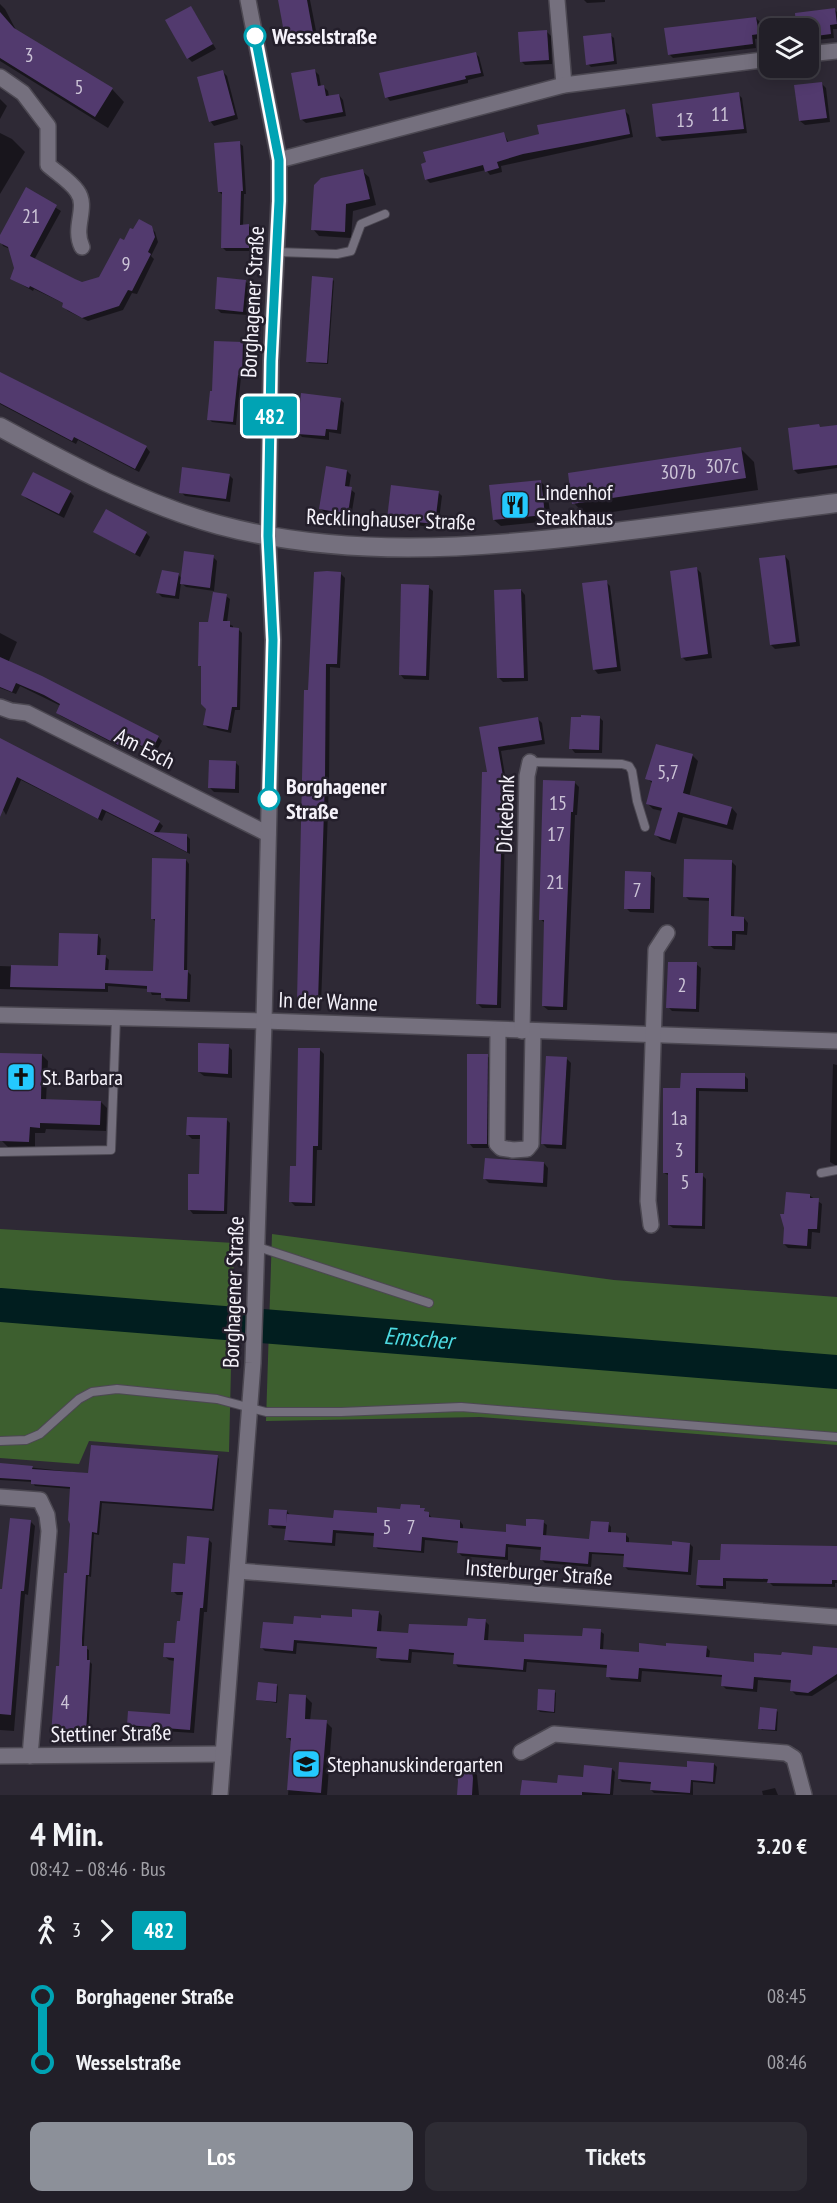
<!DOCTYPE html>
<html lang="de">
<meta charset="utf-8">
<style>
:root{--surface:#221f28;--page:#2e2c34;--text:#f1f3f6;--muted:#a2a2a8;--line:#3f3d45;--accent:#8c9099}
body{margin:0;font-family:"PT Sans Narrow",sans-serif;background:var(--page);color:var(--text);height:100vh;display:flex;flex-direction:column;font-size:22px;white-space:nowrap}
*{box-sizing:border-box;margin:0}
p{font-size:20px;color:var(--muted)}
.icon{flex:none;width:33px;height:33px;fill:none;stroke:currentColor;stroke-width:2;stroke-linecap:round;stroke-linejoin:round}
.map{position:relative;height:1795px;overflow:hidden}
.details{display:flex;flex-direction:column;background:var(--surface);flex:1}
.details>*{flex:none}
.badge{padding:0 12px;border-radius:4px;font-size:21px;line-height:39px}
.fabs{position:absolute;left:759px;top:18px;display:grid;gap:12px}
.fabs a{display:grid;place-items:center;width:60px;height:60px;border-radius:12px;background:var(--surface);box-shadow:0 3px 15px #0003,0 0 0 2px var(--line);font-size:30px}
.map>.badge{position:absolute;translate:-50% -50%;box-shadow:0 0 0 3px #fff}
.legs{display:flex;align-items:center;gap:9px;height:66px;padding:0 30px;font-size:20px}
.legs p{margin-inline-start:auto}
.head{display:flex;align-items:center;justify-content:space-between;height:102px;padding:0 30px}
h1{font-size:33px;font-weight:600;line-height:45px}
.cta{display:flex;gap:12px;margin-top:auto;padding:12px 30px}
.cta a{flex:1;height:69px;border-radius:12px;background:var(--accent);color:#fff;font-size:24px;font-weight:600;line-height:69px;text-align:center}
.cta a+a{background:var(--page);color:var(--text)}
ul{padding:0 30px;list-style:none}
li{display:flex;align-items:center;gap:21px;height:66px;font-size:22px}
li i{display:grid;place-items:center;width:9px;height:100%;margin:0 8px;background:currentColor}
li i::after{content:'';width:15px;height:15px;margin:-8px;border:4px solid;border-radius:50%;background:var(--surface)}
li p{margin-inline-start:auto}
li:first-child i{background:linear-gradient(#0000 50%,currentColor 0)}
li:last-child i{background:linear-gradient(currentColor 50%,#0000 0)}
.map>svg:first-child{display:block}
.green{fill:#3d5f2f}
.shadow{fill:#0007}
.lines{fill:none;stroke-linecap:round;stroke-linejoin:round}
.river{stroke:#011e1f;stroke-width:34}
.building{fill:#523a6e}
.service-casing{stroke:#4c4852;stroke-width:10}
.minor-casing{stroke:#4c4852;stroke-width:18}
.tertiary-casing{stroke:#4c4852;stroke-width:21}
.service{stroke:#75707e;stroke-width:8}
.minor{stroke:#75707e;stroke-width:15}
.tertiary{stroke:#75707e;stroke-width:18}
.line-1-casing{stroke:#fff;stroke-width:14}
.line-1{stroke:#00a3b4;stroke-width:9}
.stop-1-dot{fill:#fff;stroke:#00a3b4;stroke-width:3}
.labels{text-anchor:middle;stroke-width:5;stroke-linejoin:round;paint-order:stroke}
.number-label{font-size:20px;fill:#ccc4d7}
.stop-label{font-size:22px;font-weight:bold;fill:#f5f2fa;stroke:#241f2b;text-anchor:start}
.street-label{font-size:22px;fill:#f5f2fa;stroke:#241f2b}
.poi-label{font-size:22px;fill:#f5f2fa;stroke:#241f2b;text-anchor:start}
.water-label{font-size:24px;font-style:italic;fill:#4ddae1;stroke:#241f2b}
</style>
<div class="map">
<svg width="837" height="1795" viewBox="0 0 837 1795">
<rect width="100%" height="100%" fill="#2e2935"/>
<!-- green -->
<g class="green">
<path d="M0,1229L234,1243L229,1452L89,1441L79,1464L0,1458Z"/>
<path d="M272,1234L614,1280L837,1297V1445L480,1417L266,1421Z"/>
</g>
<!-- shadow -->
<g class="shadow">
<path d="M279,0H310L318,41L292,46L287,42Z"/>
<path d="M584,0H605V2L587,3Z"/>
<path d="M0,4L5,9L16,30L112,89L124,102L108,128L0,61Z"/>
<path d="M191,7L216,49L192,62L188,58Z"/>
<path d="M834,9L837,12V29H833L834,38L809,41L808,28H798L796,14Z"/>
<path d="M756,18L760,22L762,38L755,39L756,48L673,58L669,54Z"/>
<path d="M546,31L551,36L552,64L525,65L521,61Z"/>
<path d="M610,35L614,38L617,64L591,67L588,64Z"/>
<path d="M475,53L479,57L484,76L468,80V83L390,101L387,97Z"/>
<path d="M315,71L319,75L321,87H324L328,91L329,97L339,95L343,100L346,116L306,123L301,119Z"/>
<path d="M223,72L227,76L238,119L214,126L210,121Z"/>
<path d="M822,84L826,88L830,122L805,125L800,121Z"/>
<path d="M738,94L742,98L747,133L662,141L657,136Z"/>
<path d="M0,99L7,106L0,119Z"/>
<path d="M624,110L629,115L633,137L501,166L502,172L490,175L486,170L430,183L426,179L504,134L509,143Z"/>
<path d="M0,133L12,139L25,152L0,194Z"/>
<path d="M239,143L243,146L246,194H244L243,226H249L253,230L252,251H226L222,247L224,196L219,192Z"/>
<path d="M362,171L369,177L376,205L353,211L351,238L319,236L313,229Z"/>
<path d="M26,189L61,211L34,260L82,283L100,278L133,232L151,228L155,232L158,242L151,256L154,259L137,294L132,293L123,310L88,321L68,311L64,307L65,304L34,289L33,291L12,279L16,268L10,249L3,246L0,239Z"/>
<path d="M332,279L334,281L328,364L309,363L307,361Z"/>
<path d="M245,281L249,285L247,315L221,313L216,308Z"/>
<path d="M243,344L246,347L245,377H241L236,425L212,422L209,419L213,393Z"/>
<path d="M0,374L146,447L150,452L139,472L78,440L76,444L0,404Z"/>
<path d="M340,399L344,403L341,434L329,432V440L302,437L298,433Z"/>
<path d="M837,426V468L798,474L794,470L822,429Z"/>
<path d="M741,449L754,462L758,490L586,516L574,503Z"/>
<path d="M347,471L351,475L349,488L355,493L351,517L325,513L321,509Z"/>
<path d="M229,475L233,479L230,502L185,496L181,492Z"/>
<path d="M541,482L547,488L551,521L501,526L494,520Z"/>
<path d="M70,492L74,496L64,518L27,499L23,495Z"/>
<path d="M438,492L442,496L438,528L393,522L388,518Z"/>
<path d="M95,532L146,533L150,537L140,557Z"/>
<path d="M785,556L789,561L800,646L775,649L771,645Z"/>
<path d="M213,557L217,561L214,591L186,587L181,583L179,599L162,597L158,593L178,574L182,579Z"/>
<path d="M697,569L701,573L712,658L686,661L682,657Z"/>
<path d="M341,574L345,578L340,668L330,667L329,783L321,1005L303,1004L298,1000L309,692Z"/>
<path d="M606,582L610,586L621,671L598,674L594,669Z"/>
<path d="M428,587L433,591L429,680L404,679L400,674Z"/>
<path d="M521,590L525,595L528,681L503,682L499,678Z"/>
<path d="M226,596L230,599L227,623L233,626V629H238L242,633L240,710H235L231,733L208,728L204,724L207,709L203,668L199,665L210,624Z"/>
<path d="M0,633L17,642L8,663L158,737L162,741L156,752L134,744L130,752L61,716L57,713L61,706L20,686L16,694L0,688Z"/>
<path d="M599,717L603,721L602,753H575L571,748Z"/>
<path d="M538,719L542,723L545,744L501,751L506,781L501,1008H482L478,1004L489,774L481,729Z"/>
<path d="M0,741L159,822L163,826L158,834L186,835L190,839V854L106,812L102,821L21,780L6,815L0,804Z"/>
<path d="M657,746L693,756L698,761L689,797L732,808L737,814L733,830L683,817L676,844L661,840L656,835L662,811L653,809L647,803L653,784L647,778Z"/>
<path d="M235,762L239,766V793L214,792L210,788Z"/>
<path d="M575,783L579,787L577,815H575L567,1010H548L543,1006L545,923L540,919Z"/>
<path d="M186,860L189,864L187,971L191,975L190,1002L166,1001L163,995H152L149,989L108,986V992L0,989V966L60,968L98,935L101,939L100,956H105L109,960L108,972L155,973L156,922L152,918Z"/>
<path d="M732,862L736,866L734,918H744L748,923L747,935L736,934L735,950L714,949L709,945L711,901L689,900L685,896Z"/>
<path d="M650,874L655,878L654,913L630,912L626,908Z"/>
<path d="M696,964L701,968L699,1012L672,1011L668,1007Z"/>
<path d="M228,1046L232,1050V1078L204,1076L199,1072Z"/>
<path d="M320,1050L324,1054L322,1150H317L315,1206H295L291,1202Z"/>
<path d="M0,1054L42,1055L48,1061L46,1100L101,1102L107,1108L106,1131L46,1129L45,1133H35V1148L8,1147L1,1140L0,1132Z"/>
<path d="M487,1056L492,1060L491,1148H473L469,1143Z"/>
<path d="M567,1059L571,1063L566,1149L547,1148L543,1144Z"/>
<path d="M833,1064L837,1065V1166L830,1162Z"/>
<path d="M744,1075L748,1079V1092L699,1091L698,1175H702L706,1179L705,1229L673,1228L669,1225L670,1176L664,1173L682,1089Z"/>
<path d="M226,1119L230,1123L227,1214H193L189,1209L200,1175L201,1139H192L188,1135Z"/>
<path d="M544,1163L548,1168L547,1187L489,1183L485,1179Z"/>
<path d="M809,1195L822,1204L820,1233L812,1232L811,1249L788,1248L784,1244L786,1215Z"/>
<path d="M217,1456L219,1459L214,1511L102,1503L99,1535L94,1534L91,1577L88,1576L84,1642V1647L89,1650V1661L92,1664L88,1736L76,1735L75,1738L55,1737L53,1734L68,1575L72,1489L35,1486L32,1482L0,1480V1464L90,1474Z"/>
<path d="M419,1507L428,1513L432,1518L460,1521L463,1525V1530L507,1533L543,1522L547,1525L546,1537L591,1540L608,1523L611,1527V1534L626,1535L629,1538V1543L673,1547L690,1544L693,1547L691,1575L628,1570L624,1566L625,1556L592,1554L591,1567L545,1563L542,1560V1550L508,1547V1560L462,1556L459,1553V1543L425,1540L424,1553L378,1549L375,1546L376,1536L336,1533L335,1546L289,1542L286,1539L287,1529L273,1528L269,1524L287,1511L290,1515L335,1520L378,1515Z"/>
<path d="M31,1522L35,1526L28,1595L25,1594L14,1731L0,1730V1590L3,1591Z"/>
<path d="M208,1539L212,1543L207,1612H204L194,1733L133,1729L129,1725L171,1715L175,1661L169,1660L164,1656L177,1645L182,1623L184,1595H177L173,1591L186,1566Z"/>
<path d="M837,1547V1583H835V1587L773,1586L769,1582L726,1581V1589L701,1588L697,1585L722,1561Z"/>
<path d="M379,1612L382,1616L381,1633L410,1635L468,1628L485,1621L489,1625L488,1641L525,1644L583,1637L600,1631L604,1634L603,1651L640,1654L668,1648L706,1647L710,1651L709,1659L837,1670V1680L812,1696L796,1695L792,1691L793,1683L758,1680L757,1692L726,1689L722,1685L723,1677L642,1671L641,1682L611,1680L608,1676V1668L527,1662L526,1672L458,1667L455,1663V1655L412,1652L411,1663L381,1661L377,1657L378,1649L297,1643L296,1654L265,1651L262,1648L295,1626L353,1619Z"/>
<path d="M277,1685L278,1687L277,1703L258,1700Z"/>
<path d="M555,1692L556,1693L555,1713L540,1712L538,1710Z"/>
<path d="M306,1697L312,1703L310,1721L326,1722L332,1728L327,1795H288L292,1742L287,1737Z"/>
<path d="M776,1710L778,1712L777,1731L762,1730L760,1728Z"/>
<path d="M714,1764L717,1767L715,1784L693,1782V1795L654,1793L651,1790L652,1784L622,1782L619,1779Z"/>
<path d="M470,1768L477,1775L479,1795H459Z"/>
<path d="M612,1769L615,1772L613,1795H559L585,1778Z"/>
<path d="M775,1788L778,1795H763L762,1791Z"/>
</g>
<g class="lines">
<!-- river -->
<path class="river" id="s1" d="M0,1305L837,1372"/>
</g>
<!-- building -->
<g class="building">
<path d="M278,0H307L314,38L286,43Z"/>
<path d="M191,6L213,44L187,59L165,20Z"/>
<path d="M835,8L837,24L830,25L831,34L808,37V28H796L795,13Z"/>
<path d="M0,12L14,28L113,88L95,117L0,58Z"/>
<path d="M756,17L759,34L752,35L753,44L668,55L664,28Z"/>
<path d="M547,30L549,60L520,62L518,32Z"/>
<path d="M611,33L614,61L586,65L583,36Z"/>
<path d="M476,52L481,73L465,76L466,79L385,98L379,73Z"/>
<path d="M315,69L318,86L324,85L326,96L339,94L343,112L300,120L291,73Z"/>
<path d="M223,70L235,115L209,122L197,77Z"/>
<path d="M822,82L827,118L799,121L794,85Z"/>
<path d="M739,92L744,129L656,137L652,104Z"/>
<path d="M625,109L630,134L523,154L497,162L499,168L485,172L483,165L425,180L421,164L426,162L423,152L504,132L507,142L539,134L537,125Z"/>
<path d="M240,141L243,191H241L240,225L249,224V248H221L222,192H218L214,143Z"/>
<path d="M363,169L370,199L346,204L345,232L311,230L314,185L321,178Z"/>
<path d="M26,187L57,205L30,256L75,279L82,282L99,277L120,238L124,240L130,228L133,229L139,219L152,226L155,237L148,252L151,254L132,291L128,290L119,306L82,318L62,307L63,303L30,286L29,288L10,279L14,268L8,247L0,243V235Z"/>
<path d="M312,276L333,278L327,363L306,362Z"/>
<path d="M217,277L246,280L243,312L215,309Z"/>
<path d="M214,341L243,342L242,375H238L233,422L207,420L210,391H212Z"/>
<path d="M0,372L147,446L135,469L74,437L72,441L0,403Z"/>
<path d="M301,393L341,398L337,430L326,429L325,436L297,434Z"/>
<path d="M819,424L820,427L837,425V465L793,470L788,428Z"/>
<path d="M741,447L746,478L572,504L568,473Z"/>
<path d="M326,466L347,470L345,486L352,487L348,514L319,509Z"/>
<path d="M182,467L230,474L226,499L179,493Z"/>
<path d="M33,472L71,491L59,514L21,495Z"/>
<path d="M541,480L545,515L493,520L489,485Z"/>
<path d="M391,485L439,491L435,524L387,519Z"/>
<path d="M106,509L147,532L135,554L93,532Z"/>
<path d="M184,551L214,555L210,588L180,584Z"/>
<path d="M785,555L796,642L770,645L759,558Z"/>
<path d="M697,567L708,654L681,658L670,571Z"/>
<path d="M162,570L179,573L175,596L156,593Z"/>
<path d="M327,571L341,572L337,664H326L325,778L318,1002L297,1001L304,690H308L314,572Z"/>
<path d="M607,580L617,667L593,670L582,583Z"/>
<path d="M401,584L429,585L426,676L399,675Z"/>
<path d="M521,589L524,678H497L494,590Z"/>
<path d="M213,592L227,594L223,621H230V627L239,628L237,707H232L228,730L203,725L206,709L201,704V666H198L199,622H208Z"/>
<path d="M0,657L42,676L159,736L152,750L130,741L126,749L56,713L60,704L44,695L16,683L12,692L0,687Z"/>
<path d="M581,715L600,716L599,750L569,749L571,717H581Z"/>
<path d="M538,717L542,740L498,747L503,776L497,1005L476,1004L482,772H487L479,727Z"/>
<path d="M0,738L160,821L154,832L187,834V852L102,809L98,819L17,777L0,817Z"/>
<path d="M656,744L693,754L683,793L732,807L727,825L678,812L670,840L654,835L662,808L646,804L652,781L645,779Z"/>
<path d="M209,760L236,761L235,789L208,788Z"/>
<path d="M543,780L575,781L573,812H571L563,1007L542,1006L544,920H539Z"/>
<path d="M152,858L186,859L184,970H188L187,999L161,998V993L147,992V986L105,983V989L10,987L11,965L58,966L59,933L98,934L97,955H106L105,970L153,971L155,919H151Z"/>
<path d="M684,859L732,860L731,916L744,917V931H732V946H708L709,898L683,897Z"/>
<path d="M625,871L651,872L650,909H624Z"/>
<path d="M668,962H697L696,1009L666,1008Z"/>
<path d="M198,1043L229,1044L228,1074L198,1072Z"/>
<path d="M298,1048H320L318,1146H313L312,1203L289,1202L290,1166H296Z"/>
<path d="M0,1053L42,1054L41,1099L101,1101L100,1125L40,1123V1128L30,1127L29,1142L0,1141Z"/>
<path d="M467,1054H488L487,1144H467Z"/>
<path d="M546,1056L567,1057L562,1145L541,1144Z"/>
<path d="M681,1073H745V1089L696,1088L695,1173H703L702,1226L668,1225V1173H663V1088H680Z"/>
<path d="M187,1117L227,1118L224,1211L188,1210V1174H199L200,1135H186Z"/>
<path d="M485,1158L544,1162L543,1183L483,1179Z"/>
<path d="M786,1192L810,1194V1198H819L817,1229H808L807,1246L783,1244L784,1228L780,1214H784Z"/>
<path d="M91,1445L218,1455L212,1509L100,1501L97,1533L92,1532L89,1575H86L82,1638V1646H87V1660H90L86,1734L74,1733L73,1736L51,1735L56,1666H59L64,1573H67L70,1524L68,1520L70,1487L31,1484V1480L0,1478V1463L33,1466L32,1469L88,1473Z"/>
<path d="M401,1504L420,1505V1508H425L424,1511L429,1512V1517L460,1520V1528L506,1532V1524L526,1526V1519H535L544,1520L543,1535L589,1539L591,1521L609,1522L608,1532L626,1533V1542L672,1545V1541L690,1543L688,1572L623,1567L624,1554L589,1552L588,1564L540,1560L541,1547L506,1544L505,1557L457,1553L458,1541L422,1537L421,1551L373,1547L374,1533L333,1530L332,1543L284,1540L286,1526L268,1525L269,1509L287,1510L286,1524L287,1514L333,1518L334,1510L377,1513V1507L400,1509Z"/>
<path d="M10,1518L31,1520L24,1591H21L11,1715L0,1714V1589H2Z"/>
<path d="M187,1536L209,1538L203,1608H200L190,1730L127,1725L128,1711L170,1714L174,1658L163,1657L164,1643H175L177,1621H180L183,1592H171L173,1563L185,1564Z"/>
<path d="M721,1544L837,1546V1580H832V1584L767,1583L768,1579L723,1578V1586L696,1585L698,1560H720Z"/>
<path d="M352,1609L379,1611L377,1631L408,1633L409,1624L467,1626L468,1618L478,1619H486L484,1640L524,1642V1634L582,1636L583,1628L601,1629L600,1649L639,1652V1643L666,1646V1643L707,1646L706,1657L754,1662V1653L781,1655L782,1652L812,1655L813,1646L837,1648V1674L808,1693L790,1691L791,1680L754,1677L753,1689L721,1686L722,1675L639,1668L638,1679L606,1677L607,1665L524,1659L523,1670L491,1667L453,1664L454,1653L409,1649L408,1660L376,1658L377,1647L294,1640L293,1651L260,1648L263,1622L293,1624L294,1616L321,1618V1615L352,1617Z"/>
<path d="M258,1682L277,1684L276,1702L256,1700Z"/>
<path d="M538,1689L555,1690L554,1712L537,1710Z"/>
<path d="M289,1694L306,1695L305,1719L327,1720L321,1793L287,1790L291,1738H286Z"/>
<path d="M760,1707L777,1709L775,1730L758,1729Z"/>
<path d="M687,1761L714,1763L713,1782L691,1780L690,1793L650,1790L651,1782L618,1779L619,1762L687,1767Z"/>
<path d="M584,1765L612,1768L610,1794L582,1792V1795H520L522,1780L557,1783L558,1775L583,1777Z"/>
<path d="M471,1766L473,1778L472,1795H457L458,1781L456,1769Z"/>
</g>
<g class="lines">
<!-- service casing -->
<g class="service-casing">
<g id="service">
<path d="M277,252L337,254L351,251L361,224L385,214"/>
<path d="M530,762L622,764L629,766L632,771L637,801L645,827"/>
<path d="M0,1152L111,1150L116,1018"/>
<path d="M821,1173L837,1170"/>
<path d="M258,1247L429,1303"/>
<path d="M0,1441L26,1440L40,1434L79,1399L92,1392L117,1389L217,1399L266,1412H341L461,1407L837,1437"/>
</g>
</g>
<!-- minor casing -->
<g class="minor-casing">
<g id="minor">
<path d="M557,0L564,85"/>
<path d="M808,54L837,51"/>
<path d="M0,77L23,93L48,126V165C57,173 70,181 77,191C89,207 72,227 82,247"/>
<path d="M279,160L564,85L770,59"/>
<path d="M0,707L11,711L27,713L268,834"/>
<path d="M0,1015L264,1021L837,1041"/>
<path d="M498,1030L497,1144L501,1148L513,1150L527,1149L531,1144L533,1031"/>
<path d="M522,1031L527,776L530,762"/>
<path d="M651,1225L648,1201L656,950L667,933"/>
<path d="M0,1497L40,1500L47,1515L49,1531L30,1756"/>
<path d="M238,1571L837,1617"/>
<path d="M521,1752L554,1734L786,1753L794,1758L804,1795"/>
<path d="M0,1756L223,1754"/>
<path d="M220,1795L253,1363L264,1021L273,640L268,536L271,361L279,201V160L248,0"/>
</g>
</g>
<!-- tertiary casing -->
<g class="tertiary-casing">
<path id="tertiary" d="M0,427C70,465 142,504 219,525C343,558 473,549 598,534C678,525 757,513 837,503"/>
</g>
<!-- service -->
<use href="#service" class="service"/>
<!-- minor -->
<use href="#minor" class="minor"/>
<!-- tertiary -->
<use href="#tertiary" class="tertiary"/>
</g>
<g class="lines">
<!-- line-1 casing -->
<g class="line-1-casing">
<path id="line-1" d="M255,36L279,160V201L271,361L268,536L273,640L269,799"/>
</g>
<!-- line-1 -->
<use href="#line-1" class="line-1"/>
</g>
<!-- icons -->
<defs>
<g id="restaurant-square" transform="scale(1.5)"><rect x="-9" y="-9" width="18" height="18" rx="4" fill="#24c9fe" stroke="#241f2b"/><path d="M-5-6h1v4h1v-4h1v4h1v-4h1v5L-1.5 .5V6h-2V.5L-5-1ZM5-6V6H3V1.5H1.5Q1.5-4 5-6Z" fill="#111"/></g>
<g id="church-square" transform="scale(1.5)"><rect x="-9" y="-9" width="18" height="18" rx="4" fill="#24c9fe" stroke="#241f2b"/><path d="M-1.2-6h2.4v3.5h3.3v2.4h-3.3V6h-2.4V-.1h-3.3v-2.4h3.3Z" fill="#111"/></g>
<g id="school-square" transform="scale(1.5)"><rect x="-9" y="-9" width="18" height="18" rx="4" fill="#24c9fe" stroke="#241f2b"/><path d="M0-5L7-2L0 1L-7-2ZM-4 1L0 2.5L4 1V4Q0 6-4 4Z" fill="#111"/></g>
</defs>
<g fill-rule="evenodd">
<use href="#restaurant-square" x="515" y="505"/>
<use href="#church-square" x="21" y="1077"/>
<use href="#school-square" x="306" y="1764"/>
</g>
<!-- markers -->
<g class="stop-1-dot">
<circle cx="255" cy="36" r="10"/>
<circle cx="269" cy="799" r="10"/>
</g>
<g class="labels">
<!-- number labels -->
<g class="number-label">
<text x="29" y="62">3</text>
<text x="79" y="94">5</text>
<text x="720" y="121">11</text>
<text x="685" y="127">13</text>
<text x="31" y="223">21</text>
<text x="126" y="271">9</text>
<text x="722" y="473">307c</text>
<text x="678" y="479">307b</text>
<text x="668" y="779">5,7</text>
<text x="558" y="810">15</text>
<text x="556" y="841">17</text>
<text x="555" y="889">21</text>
<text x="637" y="897">7</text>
<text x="682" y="992">2</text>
<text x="679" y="1125">1a</text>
<text x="679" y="1157">3</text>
<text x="685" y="1189">5</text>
<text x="387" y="1534">5</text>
<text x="411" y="1534">7</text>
<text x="65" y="1709">4</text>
</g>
<!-- stop labels -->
<g class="stop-label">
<text x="272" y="44">Wesselstraße</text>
<text x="286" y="794">Borghagener<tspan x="286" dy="25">Straße</tspan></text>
</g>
<!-- street labels -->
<g class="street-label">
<text transform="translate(252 302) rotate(-87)" y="8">Borghagener Straße</text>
<text transform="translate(391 519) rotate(2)" y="8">Recklinghauser Straße</text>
<text transform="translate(145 748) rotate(27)" y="8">Am Esch</text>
<text transform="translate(505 814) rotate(-88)" y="8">Dickebank</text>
<text transform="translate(328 1001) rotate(2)" y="8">In der Wanne</text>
<text transform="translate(233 1292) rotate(-88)" y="8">Borghagener Straße</text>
<text transform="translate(539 1572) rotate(4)" y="8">Insterburger Straße</text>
<text transform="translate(111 1733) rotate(-1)" y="8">Stettiner Straße</text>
</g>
<!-- poi labels -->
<g class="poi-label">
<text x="536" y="500">Lindenhof<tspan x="536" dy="25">Steakhaus</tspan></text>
<text x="42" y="1085">St. Barbara</text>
<text x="327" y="1772">Stephanuskindergarten</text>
</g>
<!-- water labels -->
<g class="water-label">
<text dy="8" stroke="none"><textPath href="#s1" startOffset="420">Emscher</textPath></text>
</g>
</g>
</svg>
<div class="fabs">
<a><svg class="icon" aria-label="layers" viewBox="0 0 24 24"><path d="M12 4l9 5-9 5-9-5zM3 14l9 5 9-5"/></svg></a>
</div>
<b class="badge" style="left:270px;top:416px;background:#00a3b4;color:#fff">482</b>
</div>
<section class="details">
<div class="head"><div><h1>4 Min.</h1><p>08:42 – 08:46 · Bus</p></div><b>3.20 €</b></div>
<div class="legs"><svg class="icon" aria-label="walk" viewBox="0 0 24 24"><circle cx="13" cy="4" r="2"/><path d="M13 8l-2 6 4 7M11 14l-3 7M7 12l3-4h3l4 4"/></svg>3<svg class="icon" aria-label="forward" viewBox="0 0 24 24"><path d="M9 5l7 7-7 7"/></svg><b class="badge" style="background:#00a3b4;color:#fff">482</b></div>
<ul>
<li><i style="color:#00a3b4"></i><b>Borghagener Straße</b><p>08:45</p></li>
<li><i style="color:#00a3b4"></i><b>Wesselstraße</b><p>08:46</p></li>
</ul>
<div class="cta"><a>Los</a><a>Tickets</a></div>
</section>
